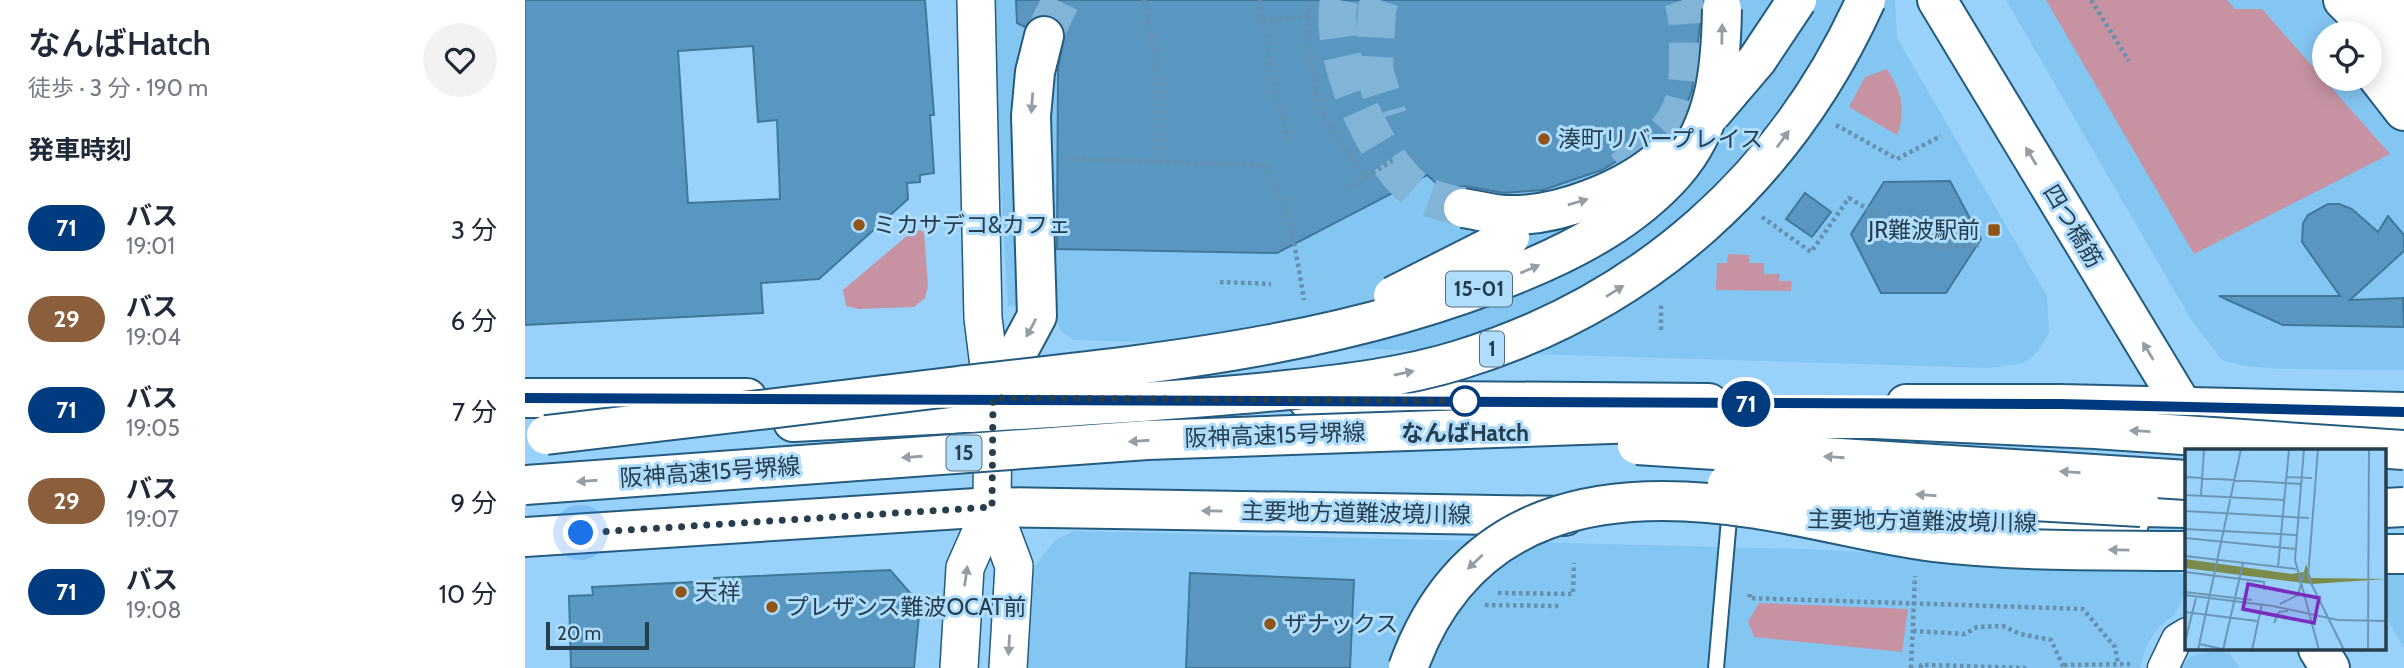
<!DOCTYPE html>
<html lang="ja">
<meta charset="utf-8">
<style>
:root{--surface:#fff;--page:#f2f2f3;--text:#1f2937;--muted:#747a83}
body{margin:0;font-family:Cabin,"Noto Sans JP",sans-serif;background:var(--page);color:var(--text);height:100vh;display:flex;flex-direction:column;font-size:26px;white-space:nowrap}
*{box-sizing:border-box;margin:0}
p{font-size:23px;color:var(--muted)}
.icon{flex:none;width:38px;height:38px;fill:none;stroke:currentColor;stroke-width:2;stroke-linecap:round;stroke-linejoin:round}
.map{position:relative;flex:1;overflow:hidden}
.drawer{display:flex;flex-direction:column;background:var(--surface);width:525px}
.drawer>*{flex:none}
.badge{padding:0 14px;border-radius:23px;font-size:24px;line-height:46px}
.fabs{position:absolute;left:1787px;top:21px;display:grid;gap:14px}
.fabs a{display:grid;place-items:center;width:70px;height:70px;border-radius:50%;background:var(--surface);box-shadow:0 4px 18px #0003;font-size:35px}
.scale{position:absolute;left:21px;bottom:18px;width:103px;box-sizing:border-box;padding-left:7px;border:4px solid #273e4e;border-top:0;font-size:19px;line-height:24px;white-space:nowrap;color:#273e4e;-webkit-text-stroke:5px #afddfd;paint-order:stroke}
.you{position:absolute;width:35px;height:35px;margin:-18px;border:5px solid #fff;border-radius:50%;background:#1a73e8;box-shadow:0 0 0 10px #1a73e833}
.map>.badge{position:absolute;translate:-50% -50%;box-shadow:0 0 0 4px #fff}
h2{padding:0 28px;font-size:26px;line-height:63px}
.round{display:grid;place-items:center;flex:none;width:74px;height:74px;border-radius:37px;background:var(--page)}
.summary{display:flex;align-items:center;justify-content:space-between;height:119px;padding:0 28px}
h1{font-size:33px;font-weight:600;line-height:52px}
ul{padding:0;list-style:none}
li{display:flex;align-items:center;gap:21px;height:91px;padding:0 28px}
li div{flex:1}
li b{display:block;font-size:26px}
li em{font-style:normal}
li .badge{min-width:77px;font-weight:700;text-align:center}
main{display:flex;flex:1;min-height:0}
.map>svg:first-child{display:block}
.built{fill:#84c6f2;fill-rule:evenodd}
.green{fill:#c793a3}
.building{fill:#5997c0;stroke:#40789c;stroke-width:2;fill-rule:evenodd}
.lines{fill:none;stroke-linecap:round;stroke-linejoin:round}
.motorway-tunnel{stroke:#81b4d7;stroke-width:38;stroke-dasharray:38 19;stroke-linecap:butt}
.service-casing{stroke:#235c7f;stroke-width:18}
.minor-casing{stroke:#235c7f;stroke-width:33}
.tertiary-casing{stroke:#235c7f;stroke-width:40}
.primary-casing{stroke:#235c7f;stroke-width:42}
.motorway-casing{stroke:#235c7f;stroke-width:42}
.path{stroke:#6690ae;stroke-width:4.5;stroke-dasharray:3.5 3.5;stroke-linecap:butt}
.service{stroke:#fff;stroke-width:14}
.minor{stroke:#fff;stroke-width:30}
.tertiary{stroke:#fff;stroke-width:37}
.primary{stroke:#fff;stroke-width:38}
.motorway{stroke:#fff;stroke-width:38}
.motorway-bridge-casing{stroke:#235c7f;stroke-width:42;stroke-linecap:butt}
.motorway-bridge{stroke:#fff;stroke-width:38}
.oneway{fill:#939ea6}
.line-casing{stroke:#fff;stroke-width:16}
.line{stroke:#003b80;stroke-width:10}
.walk{stroke:#273e4e;stroke-width:7;stroke-dasharray:0 12.6}
.poi-dot{fill:#915418;stroke:#afddfd;stroke-width:2.5}
.stop-dot{fill:#fff;stroke:#003b80;stroke-width:3.5}
.labels{text-anchor:middle;stroke-width:6;stroke-linejoin:round;paint-order:stroke}
.shield{fill:#afddfd;stroke:#506e82;stroke-width:2}
.shield-label{font-size:21px;font-weight:bold;fill:#273e4e}
.poi-label{font-size:23px;fill:#273e4e;stroke:#afddfd;text-anchor:start}
.street-label{font-size:23px;fill:#273e4e;stroke:#afddfd}
.stop-label{font-size:23px;font-weight:bold;fill:#273e4e;stroke:#afddfd}
.inset-road{fill:none;stroke:#6b96b5;stroke-width:2}
.view{fill:#7b2cbf;fill-opacity:0.15;stroke:#7b2cbf;stroke-width:3.5}
.inset-edge{fill:none;stroke:#273e4e;stroke-width:3.5}
</style>
<main>
<section class="drawer">
<div class="summary"><div><h1>なんばHatch</h1><p>徒歩 · 3 分 · 190 m</p></div><a class="round"><svg class="icon" aria-label="heart" viewBox="0 0 24 24"><path d="M12 20l-8-8c-3-5 5-10 8-4 3-6 11-1 8 4z"/></svg></a></div>
<h2>発車時刻</h2>
<ul>
<li><span class="badge" style="background:#003b80;color:#fff">71</span><div><b>バス</b><p>19:01</p></div><em>3 分</em></li>
<li><span class="badge" style="background:#8b5e3c;color:#fff">29</span><div><b>バス</b><p>19:04</p></div><em>6 分</em></li>
<li><span class="badge" style="background:#003b80;color:#fff">71</span><div><b>バス</b><p>19:05</p></div><em>7 分</em></li>
<li><span class="badge" style="background:#8b5e3c;color:#fff">29</span><div><b>バス</b><p>19:07</p></div><em>9 分</em></li>
<li><span class="badge" style="background:#003b80;color:#fff">71</span><div><b>バス</b><p>19:08</p></div><em>10 分</em></li>
</ul>
</section>
<div class="map">
<svg width="1879" height="668" viewBox="0 0 1879 668">
<rect width="100%" height="100%" fill="#98d1f9"/>
<!-- built -->
<g class="built">
<path d="M465,0H1370L1372,38L1522,296L1524,333L1513,351L1499,363L1465,368L548,340L535,330L530,307L483,306Z"/>
<path d="M1481,0H1819L1879,68V370L1757,369L1720,366L1697,360L1667,321ZM1799,33H1844V79H1799Z"/>
<path d="M549,531L1279,549L1623,566L1650,570L1659,576L1662,590L1649,615L1633,628L1621,646L1615,668H501L508,569L529,541Z"/>
<path d="M1860,568H1879V648L1860,615Z"/>
<path d="M1689,650L1705,654L1715,668H1655L1665,657Z"/>
</g>
<!-- green -->
<g class="green">
<path d="M1521,0H1702L1710,9H1737L1865,154L1669,254Z"/>
<path d="M1362,69C1376,91 1382,110 1372,135L1324,107L1340,77Z"/>
<path d="M390,229L399,232L403,286L400,298L389,307L334,309L321,306L318,290Z"/>
<path d="M1203,254L1224,255V263H1239V274H1255L1254,281H1267L1266,291L1191,290L1192,263H1202Z"/>
<path d="M1234,603L1383,609L1377,652L1229,637L1223,622Z"/>
</g>
<!-- building -->
<g class="building">
<path d="M0,0H400L409,115H405L409,173L395,175V182L382,183L383,199L294,279L236,283L238,313L0,325ZM228,46L233,122L252,120L255,199L163,203L153,51Z"/>
<path d="M491,0H1178L1167,91L1148,137L1135,135L1077,170L1018,190L978,193L941,186L931,187L922,193L902,175L752,253L532,249L533,69L540,31L534,20L524,15H512L500,27L492,23Z"/>
<path d="M1425,181L1456,239L1421,293H1356L1326,234L1359,182Z"/>
<path d="M1280,193L1306,212L1287,237L1261,219Z"/>
<path d="M1803,204H1814L1827,209L1853,232L1863,216L1879,235V251L1825,300L1878,298L1879,327L1758,325L1694,296H1815L1777,242L1778,223L1783,215Z"/>
<path d="M365,570L395,604L389,668H46L44,596L68,595L67,587L189,581V578Z"/>
<path d="M665,573L829,580L825,668H661Z"/>
</g>
<g class="lines">
<!-- motorway-tunnel -->
<g class="motorway-tunnel">
<path d="M814,0C803,54 849,160 893,192C904,200 925,203 938,208"/>
<path d="M855,0L852,9L849,70L863,116"/>
<path d="M519,36L536,0"/>
<path d="M1098,170C1147,129 1164,122 1163,54C1163,35 1164,18 1158,0"/>
</g>
<!-- service casing -->
<g class="service-casing">
<path id="service" d="M1191,668L1204,519"/>
</g>
<!-- minor casing -->
<g class="minor-casing">
<g id="minor">
<path d="M1859,0L1879,23"/>
<path d="M1638,668L1652,639L1662,633"/>
</g>
</g>
<!-- tertiary casing -->
<g class="tertiary-casing">
<g id="tertiary">
<path d="M451,0L458,318L468,398L467,507L489,566L483,668"/>
<path d="M434,668L440,568L467,507"/>
</g>
</g>
<!-- primary casing -->
<g class="primary-casing">
<g id="primary">
<path d="M1412,0L1669,425"/>
<path d="M0,398H222"/>
<path d="M783,400L1184,403"/>
<path d="M1381,404H1535L1879,412"/>
<path d="M1342,520L1604,523"/>
<path d="M0,537L467,507L1040,516"/>
<path d="M1793,649L1805,668"/>
</g>
</g>
<!-- motorway casing -->
<g class="motorway-casing">
<g id="motorway">
<path d="M1818,0L1879,61"/>
<path d="M1844,66L1879,111"/>
<path d="M468,398L512,316L506,116L510,72L519,36"/>
<path d="M268,422L446,413"/>
<path d="M1616,507L1662,508"/>
<path d="M1860,554H1879"/>
</g>
</g>
<!-- path -->
<g class="path">
<path d="M619,0L634,78L635,161"/>
<path d="M735,0L746,71L764,144"/>
<path d="M1566,0L1604,61"/>
<path d="M784,16C785,53 786,95 806,128C817,145 830,161 842,177"/>
<path d="M739,21L784,16L786,0"/>
<path d="M1311,125L1372,159L1416,136"/>
<path d="M546,162V159L739,165C765,205 771,253 779,300"/>
<path d="M824,189L868,160"/>
<path d="M1237,217L1286,252L1324,198L1407,247L1454,245"/>
<path d="M695,282L746,284"/>
<path d="M1136,330V302"/>
<path d="M973,593L1048,594L1049,563"/>
<path d="M1225,594L1224,598L1558,609L1590,647L1593,664"/>
<path d="M960,605L1035,606"/>
<path d="M1388,631L1440,634L1452,627L1478,626L1495,634L1526,640L1539,668"/>
<path d="M1539,665L1605,664"/>
<path d="M1386,668L1390,576"/>
<path d="M1396,668V665H1405L1501,668"/>
</g>
<!-- service -->
<use href="#service" class="service"/>
<!-- minor -->
<use href="#minor" class="minor"/>
<!-- tertiary -->
<use href="#tertiary" class="tertiary"/>
<!-- primary -->
<use href="#primary" class="primary"/>
<!-- motorway -->
<use href="#motorway" class="motorway"/>
<!-- motorway-bridge casing -->
<g class="motorway-bridge-casing">
<g id="motorway-bridge">
<path d="M1186,114L1232,60L1272,0"/>
<path d="M938,208C952,210 968,215 982,215C1032,217 1102,190 1139,156"/>
<path d="M868,296L985,237"/>
<path d="M446,413C551,406 657,401 762,390C819,384 879,377 934,360C1120,303 1261,177 1341,0"/>
<path d="M21,435C158,419 296,403 433,386C623,364 818,347 996,272C1052,249 1108,219 1149,173C1191,126 1196,69 1197,9"/>
<path d="M1112,445L1662,480"/>
<path d="M1202,484L1616,507"/>
<path d="M0,485L622,440L1229,419H1349L1570,429L1879,450"/>
<path d="M1860,508L1879,507"/>
<path d="M883,668C940,508 1080,485 1232,509C1291,518 1348,534 1408,542C1492,552 1577,550 1662,551"/>
</g>
</g>
<!-- motorway-bridge -->
<use href="#motorway-bridge" class="motorway-bridge"/>
</g>
<!-- one-way arrows -->
<defs><path id="oneway-solid" d="M-6-.8H1V-3.2L6.5 0L1 3.2V.8H-6Z" transform="scale(1.75)"/></defs>
<g class="oneway">
<use href="#oneway-solid" transform="translate(1197 34) rotate(-89)"/>
<use href="#oneway-solid" transform="translate(507 103) rotate(94)"/>
<use href="#oneway-solid" transform="translate(1258 139) rotate(-54)"/>
<use href="#oneway-solid" transform="translate(1506 156) rotate(-121)"/>
<use href="#oneway-solid" transform="translate(1053 202) rotate(-16)"/>
<use href="#oneway-solid" transform="translate(1005 269) rotate(-23)"/>
<use href="#oneway-solid" transform="translate(1090 291) rotate(-32)"/>
<use href="#oneway-solid" transform="translate(506 328) rotate(118)"/>
<use href="#oneway-solid" transform="translate(1623 351) rotate(-121)"/>
<use href="#oneway-solid" transform="translate(879 373) rotate(-12)"/>
<use href="#oneway-solid" transform="translate(1615 431) rotate(-177)"/>
<use href="#oneway-solid" transform="translate(614 441) rotate(176)"/>
<use href="#oneway-solid" transform="translate(387 457) rotate(176)"/>
<use href="#oneway-solid" transform="translate(1309 457) rotate(-176)"/>
<use href="#oneway-solid" transform="translate(1545 472) rotate(-176)"/>
<use href="#oneway-solid" transform="translate(62 481) rotate(176)"/>
<use href="#oneway-solid" transform="translate(1401 495) rotate(-176)"/>
<use href="#oneway-solid" transform="translate(687 511) rotate(-179)"/>
<use href="#oneway-solid" transform="translate(1594 550) rotate(-179)"/>
<use href="#oneway-solid" transform="translate(950 562) rotate(137)"/>
<use href="#oneway-solid" transform="translate(441 576) rotate(-82)"/>
<use href="#oneway-solid" transform="translate(484 645) rotate(93)"/>
</g>
<g class="lines">
<!-- line casing -->
<g class="line-casing">
<path id="line" d="M0,398L1535,404L1879,412"/>
</g>
<!-- line -->
<use href="#line" class="line"/>
<!-- walk -->
<path class="walk" d="M56,533L467,507L468,398L944,401H940"/>
</g>
<!-- markers -->
<g class="poi-dot">
<circle cx="1019" cy="139" r="7"/>
<circle cx="334" cy="225" r="7"/>
<rect x="1462" y="223" width="14" height="14" rx="3.5"/>
<circle cx="156" cy="592" r="7"/>
<circle cx="247" cy="607" r="7"/>
<circle cx="745" cy="624" r="7"/>
</g>
<circle class="stop-dot" cx="940" cy="401" r="14"/>
<g class="labels">
<!-- shield labels -->
<g class="shield">
<rect x="921" y="271.5" width="66" height="35" rx="5"/>
<rect x="955" y="331.5" width="24" height="35" rx="5"/>
<rect x="421.5" y="435.5" width="35" height="35" rx="5"/>
</g>
<g class="shield-label">
<text x="954" y="296">15-01</text>
<text x="967" y="356">1</text>
<text x="439" y="460">15</text>
</g>
<!-- poi labels -->
<g class="poi-label">
<text x="1033" y="147">湊町リバープレイス</text>
<text x="348" y="233">ミカサデコ&amp;カフェ</text>
<text x="1455" y="238" text-anchor="end">JR難波駅前</text>
<text x="170" y="600">天祥</text>
<text x="261" y="615">プレザンス難波OCAT前</text>
<text x="759" y="632">ザナックス</text>
</g>
<!-- street labels -->
<g class="street-label">
<text transform="translate(1548 226) rotate(59)" y="8">四つ橋筋</text>
<text transform="translate(750 435) rotate(-2)" y="8">阪神高速15号堺線</text>
<text transform="translate(185 472) rotate(-4)" y="8">阪神高速15号堺線</text>
<text transform="translate(831 513) rotate(1)" y="8">主要地方道難波境川線</text>
<text transform="translate(1397 521) rotate(1)" y="8">主要地方道難波境川線</text>
</g>
<!-- stop labels -->
<g class="stop-label">
<text x="940" y="441">なんばHatch</text>
</g>
</g>
<!-- overview -->
<g transform="translate(1660 449)">
<rect width="201" height="201" fill="#98d1f9"/>
<path d="M0,110L106,125L119,123L121,115L126,129L201,130L127,135L0,119Z" fill="#7c8a4b"/>
<path class="inset-road" d="M119,0L110,111L134,201M133,0L123,128L159,201M0,28L116,35M101,28L127,29M0,46L99,51M16,46L19,0M0,62L124,69M0,80L111,86M0,89L111,100M0,107L111,120M93,118L104,0M0,123L79,133V141M0,143L67,151M0,146L88,157L153,171L202,172M95,155L113,146L119,124M0,163L72,172M89,174L94,163L103,162M0,193L11,149M15,195L37,200M13,201L56,0M38,201L58,114M67,201L77,155M183,201L184,0"/>
<path class="view" d="M63,135L134,149L129,174L58,160Z"/>
<rect width="201" height="201" class="inset-edge"/>
</g>
</svg>
<div class="fabs">
<a><svg class="icon" aria-label="locate" viewBox="0 0 24 24"><circle cx="12" cy="12" r="6"/><path d="M12 2v4M12 18v4M2 12h4M18 12h4"/></svg></a>
</div>
<div class="scale">20 m</div>
<div class="you" style="left:56px;top:533px"></div>
<b class="badge" style="left:1221px;top:404px;background:#003b80;color:#fff">71</b>
</div>
</main>
